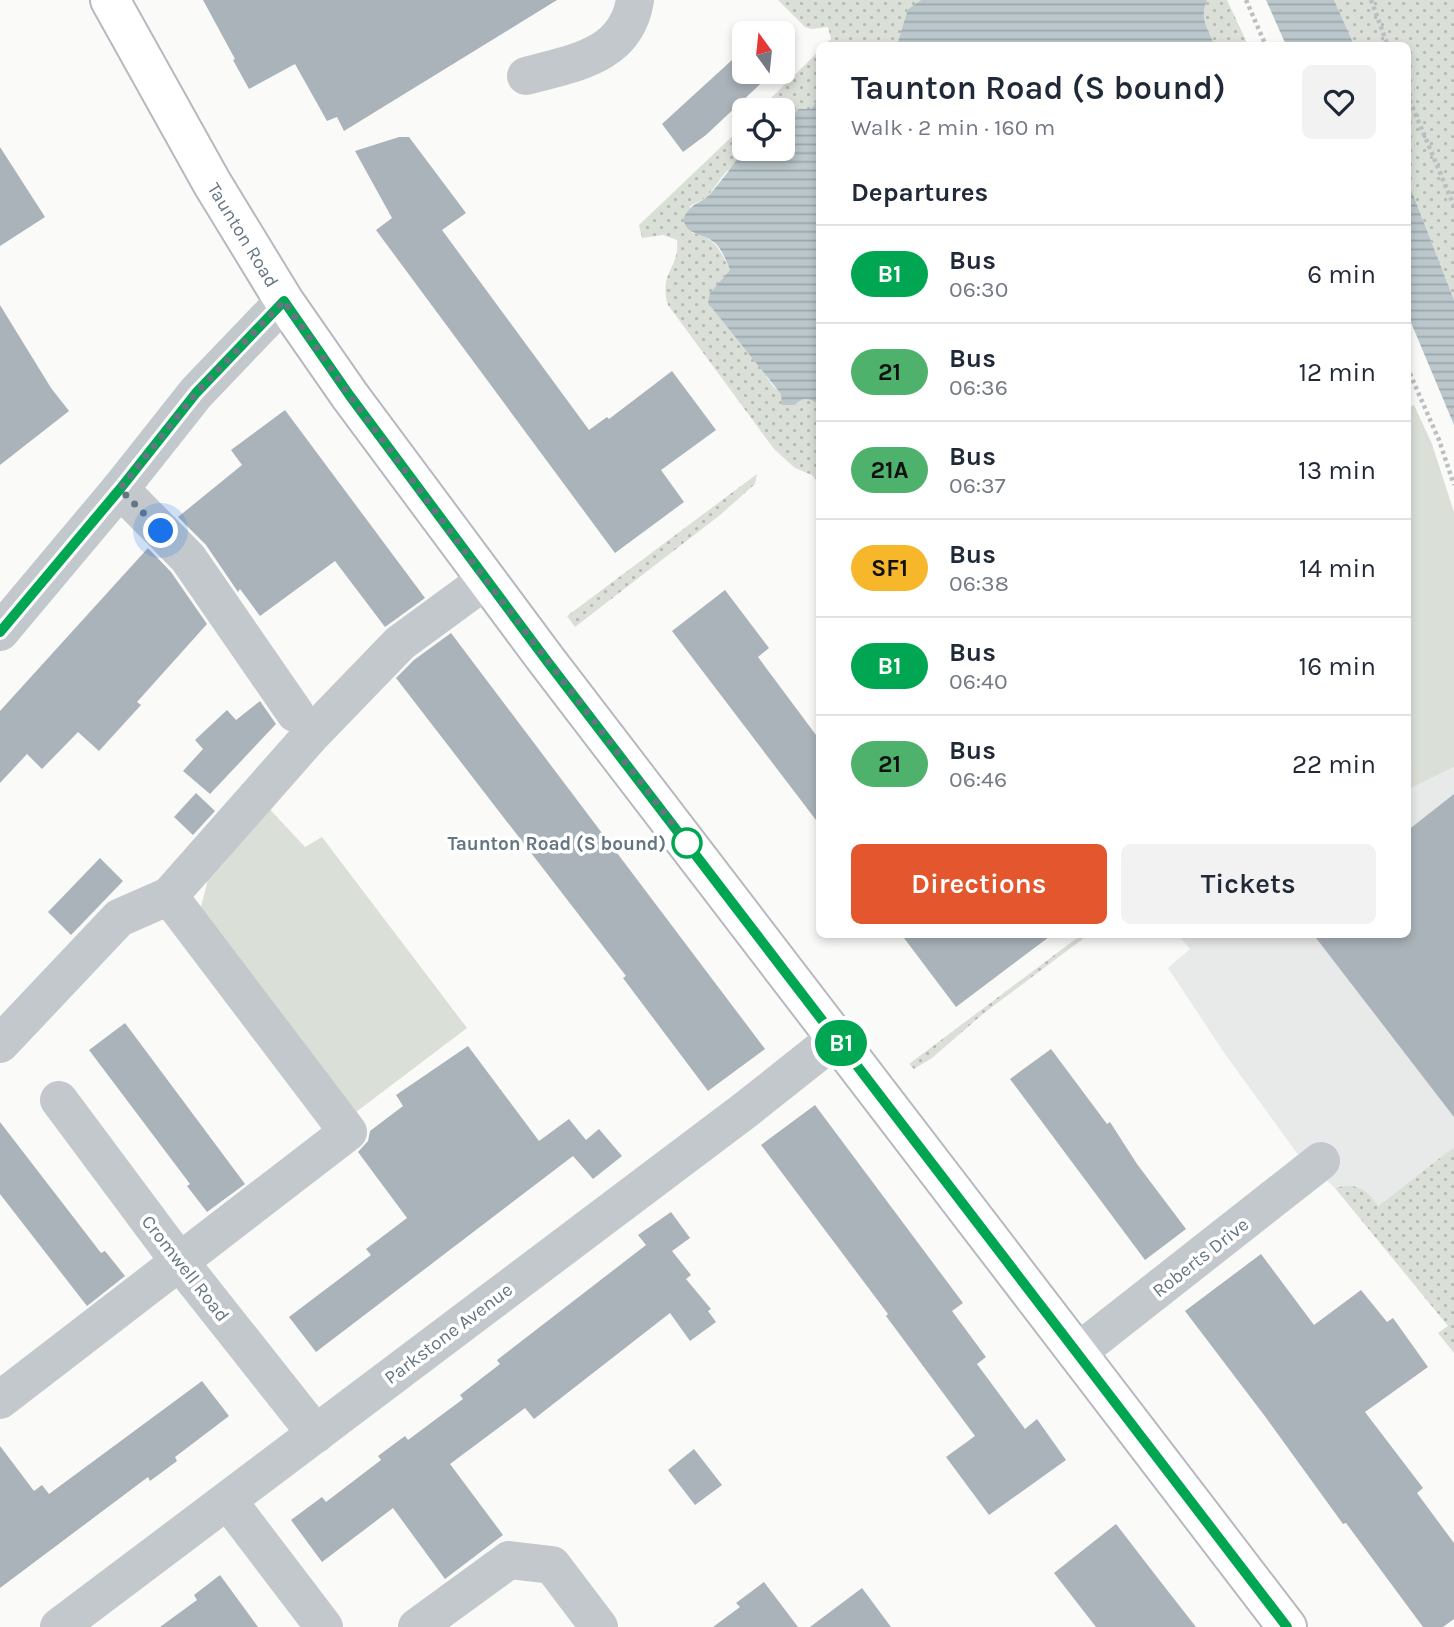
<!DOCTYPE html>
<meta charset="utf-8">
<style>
:root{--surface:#fff;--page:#f2f2f3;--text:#1f2937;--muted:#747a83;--line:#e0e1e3;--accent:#e4572e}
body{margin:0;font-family:Karla,sans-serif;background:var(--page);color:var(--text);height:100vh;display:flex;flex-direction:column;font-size:26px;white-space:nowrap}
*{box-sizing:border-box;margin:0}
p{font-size:23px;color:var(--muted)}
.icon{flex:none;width:38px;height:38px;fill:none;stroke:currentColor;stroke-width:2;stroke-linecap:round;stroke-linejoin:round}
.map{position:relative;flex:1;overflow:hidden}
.panel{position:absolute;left:816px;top:42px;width:595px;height:896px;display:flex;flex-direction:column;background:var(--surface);border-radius:10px;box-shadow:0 4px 10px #0003}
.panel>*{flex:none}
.badge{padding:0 14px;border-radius:23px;font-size:24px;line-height:46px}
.needle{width:46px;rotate:345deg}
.buttons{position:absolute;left:732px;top:21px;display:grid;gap:14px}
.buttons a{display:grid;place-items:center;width:63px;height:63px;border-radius:10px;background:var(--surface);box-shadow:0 4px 10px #0003;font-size:35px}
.you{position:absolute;width:35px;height:35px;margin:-18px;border:5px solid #fff;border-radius:50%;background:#1a73e8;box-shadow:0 0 0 10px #1a73e833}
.map>.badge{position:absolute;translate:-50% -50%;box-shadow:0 0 0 4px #fff}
h2{padding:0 35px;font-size:26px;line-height:63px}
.round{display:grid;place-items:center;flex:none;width:74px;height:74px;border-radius:10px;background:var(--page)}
.overview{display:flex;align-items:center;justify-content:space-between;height:119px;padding:0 35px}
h1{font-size:33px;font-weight:600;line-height:52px}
.action{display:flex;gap:14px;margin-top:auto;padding:14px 35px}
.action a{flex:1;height:80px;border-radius:10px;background:var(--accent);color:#fff;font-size:28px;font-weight:600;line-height:80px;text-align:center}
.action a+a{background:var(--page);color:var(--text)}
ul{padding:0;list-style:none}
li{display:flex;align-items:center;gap:21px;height:98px;padding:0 35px;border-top:2px solid var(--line)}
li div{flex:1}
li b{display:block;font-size:26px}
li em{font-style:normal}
li .badge{min-width:77px;font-weight:700;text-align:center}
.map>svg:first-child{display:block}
.built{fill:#e8e9e9}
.grass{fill:url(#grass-dots)}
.green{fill:#dadfd7}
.water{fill:url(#water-rules)}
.building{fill:#aab3b9}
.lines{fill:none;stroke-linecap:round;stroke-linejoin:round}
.major-casing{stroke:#b5babe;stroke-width:42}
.path{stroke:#bbbfc2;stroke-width:4.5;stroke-dasharray:3.5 3.5;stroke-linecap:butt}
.minor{stroke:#c3c8cc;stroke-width:38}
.major{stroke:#fff;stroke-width:38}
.line-casing{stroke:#fff;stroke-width:16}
.line{stroke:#00a651;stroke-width:10}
.walk{stroke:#657683;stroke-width:7;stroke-dasharray:0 12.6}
.stop-dot{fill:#fff;stroke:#00a651;stroke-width:3.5}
.labels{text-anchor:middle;stroke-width:7;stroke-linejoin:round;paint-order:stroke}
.street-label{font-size:19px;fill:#657683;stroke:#fff}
.stop-label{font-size:19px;font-weight:bold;fill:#657683;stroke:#fff;text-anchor:end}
</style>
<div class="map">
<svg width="1454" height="1627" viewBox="0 0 1454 1627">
<defs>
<pattern id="grass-dots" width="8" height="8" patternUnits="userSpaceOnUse" patternTransform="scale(1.75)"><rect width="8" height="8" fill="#dadfd7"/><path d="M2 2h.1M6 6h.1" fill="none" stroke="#b4b9b4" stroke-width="1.8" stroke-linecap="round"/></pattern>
<pattern id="water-rules" width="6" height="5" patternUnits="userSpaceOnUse" patternTransform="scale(1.75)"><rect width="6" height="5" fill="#bbc7cb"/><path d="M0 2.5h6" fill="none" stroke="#9ca6aa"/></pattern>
</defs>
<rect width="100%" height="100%" fill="#fafaf8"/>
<!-- built -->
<path class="built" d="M1454,767V1147L1361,1219L1335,1188L1296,1152L1225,1054L1168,968L1190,949L1178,935L1407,934V790Z"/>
<!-- grass -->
<g class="grass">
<path d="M778,0H921L908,9L897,46L824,45L831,39L828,27L812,29L805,27Z"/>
<path d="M1207,0H1227L1248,45H1214C1208,26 1199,21 1207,0Z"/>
<path d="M1334,0H1454V300L1407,179V46L1354,45Z"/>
<path d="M819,51V98L811,109H799L782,121V110H759Z"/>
<path d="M744,125V149L734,166L725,173L707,197L690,206L692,233C714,236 721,251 730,270L710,294L773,386C786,399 797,397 813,400L819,405V483L812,475L795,468L774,449L668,305C658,272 680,269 677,240L663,235L642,238L639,225Z"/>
<path d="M757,474L755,484L720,515L575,627L567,616Z"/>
<path d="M1081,935H1088L984,1013L932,1058L914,1069L909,1064Z"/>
<path d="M1454,1147V1353L1438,1333L1448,1326L1335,1188C1356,1182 1367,1189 1378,1206Z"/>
</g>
<!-- green -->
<g class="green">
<path d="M1414,405L1432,444L1454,512V767L1407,790V408Z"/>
<path d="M264,803L305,847L322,837L467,1028L352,1115L199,915L212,863Z"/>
</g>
<!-- water -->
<g class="water">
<path d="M921,0H1207C1199,21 1208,26 1214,45H897L908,9Z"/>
<path d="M1266,0H1334L1354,45H1286Z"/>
<path d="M819,98V405C811,398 802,396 795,405H782L781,394L708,303L710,293L730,270C727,262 723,252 717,245C704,231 689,239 683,219C693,200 700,205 711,193C723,179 734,164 744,149H782V121L799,109H811Z"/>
<path d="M1407,179L1454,300V425L1407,313Z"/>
</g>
<!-- building -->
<g class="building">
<path d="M203,0H557L344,131L337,117L327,121L295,64L249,89L233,60L235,59Z"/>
<path d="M744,49V72H773L706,135L683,152L662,124Z"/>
<path d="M399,137H409L466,213L442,230L589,430L607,417L609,419L672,371L716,430L661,470L684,502L615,553L376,230L392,218L355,151Z"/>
<path d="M0,147L45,217L0,246Z"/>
<path d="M0,305L51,388L69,411L0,465Z"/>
<path d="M285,410L425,598L385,627L335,561L260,616L240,589L238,592L206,545L178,517L242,465L231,450Z"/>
<path d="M148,548L171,572L207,624L137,702L141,705L99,751L78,732L42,769L27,754L0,783V711Z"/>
<path d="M725,590L769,648L758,657L819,739V824L672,631Z"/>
<path d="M451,633L765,1049L708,1091L623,978L626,976L396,678L414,660Z"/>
<path d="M260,701L276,724L210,794L183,771L203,749L195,740L227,710L236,720Z"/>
<path d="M196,793L215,811L193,835L174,817Z"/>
<path d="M1454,794V1117L1313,934H1407V831Z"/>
<path d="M100,858L123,881L71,935L48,912Z"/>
<path d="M901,934H1053L956,1007Z"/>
<path d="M125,1023L245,1184L207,1212L187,1186L190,1184L89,1050Z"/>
<path d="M468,1046L539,1141L569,1119L586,1140L599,1129L622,1156L593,1179L573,1156L316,1352L289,1317L371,1255L366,1249L407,1218L358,1152L368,1141L370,1131L403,1106L396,1095Z"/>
<path d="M1051,1049L1107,1124L1110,1122L1137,1164L1186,1229L1145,1260L1010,1079Z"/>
<path d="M815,1105L963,1303L952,1311L986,1357L977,1364L1025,1429L1037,1419L1066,1460L989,1515L946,1457L975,1436L886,1316L888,1314L761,1145Z"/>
<path d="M0,1122L101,1253L105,1251L125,1276L87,1306L0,1194Z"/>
<path d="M671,1212L690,1238L672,1251L691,1275L686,1279L711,1309L708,1311L716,1322L690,1341L670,1313L534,1419L525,1408L450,1464L503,1535L445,1579L393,1508L322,1562L291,1520L322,1497L326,1502L381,1460L378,1456L405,1436L408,1440L463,1399L460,1395L500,1364L497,1360L646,1245L638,1235Z"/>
<path d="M1261,1254L1314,1325L1361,1290L1387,1322L1393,1318L1428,1367L1365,1412L1423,1488L1417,1493L1454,1543V1619L1443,1627H1423L1346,1523L1343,1524L1264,1415L1185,1311Z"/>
<path d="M202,1381L229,1416L175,1457L177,1461L150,1481L148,1477L0,1588V1446L34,1491L42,1485L49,1494Z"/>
<path d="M694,1449L722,1485L695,1505L668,1470Z"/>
<path d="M1116,1524L1160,1581L1196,1627H1096L1054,1573Z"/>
<path d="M220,1575L258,1627H160L197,1600L194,1595Z"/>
<path d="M764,1582L798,1627H713L740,1607L736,1603Z"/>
<path d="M862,1588L891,1627H810Z"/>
</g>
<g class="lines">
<!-- major casing -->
<g class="major-casing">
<g id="major">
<path id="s1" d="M110,0L212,183L284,301L350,396L547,661L1287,1627"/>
</g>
</g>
<!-- path -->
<g class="path">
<path d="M1246,0L1266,46"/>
<path d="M1371,0L1388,46"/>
<path d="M1407,94L1454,206"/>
<path d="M1407,367L1439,440L1454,485"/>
</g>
<!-- minor -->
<g class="minor">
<path d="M526,76C573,63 626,57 635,0"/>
<path d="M120,489L188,558L295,713"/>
<path d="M0,632L120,489L196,393L284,301"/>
<path d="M0,1044L119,918L169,896L312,734L400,643L486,580"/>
<path d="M59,1100L179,1261L316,1434"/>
<path d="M1078,1352L1321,1161"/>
<path d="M0,1400L348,1132L169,896"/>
<path d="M228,1501L324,1627"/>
<path d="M59,1627L744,1111L836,1038"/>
<path d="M417,1627L509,1560L552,1565L599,1627"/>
</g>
<!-- major -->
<use href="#major" class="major"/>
</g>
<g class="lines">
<!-- line casing -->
<g class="line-casing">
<path id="line" d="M0,632L120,489L196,393L284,301L350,396L547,661L1287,1627"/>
</g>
<!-- line -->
<use href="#line" class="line"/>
<!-- walk -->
<path class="walk" d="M161,531L120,489L196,393L284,301L350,396L486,580L687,843"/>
</g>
<!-- markers -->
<circle class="stop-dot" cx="687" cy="843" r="14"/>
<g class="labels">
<!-- street labels -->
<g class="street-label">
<text dy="7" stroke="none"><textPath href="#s1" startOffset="270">Taunton Road</textPath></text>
<text transform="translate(1200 1257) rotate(-38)" y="7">Roberts Drive</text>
<text transform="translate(186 1268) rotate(52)" y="7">Cromwell Road</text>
<text transform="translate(448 1333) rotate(-37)" y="7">Parkstone Avenue</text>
</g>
<!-- stop labels -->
<g class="stop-label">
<text x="666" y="850">Taunton Road (S bound)</text>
</g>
</g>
</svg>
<div class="buttons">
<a><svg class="needle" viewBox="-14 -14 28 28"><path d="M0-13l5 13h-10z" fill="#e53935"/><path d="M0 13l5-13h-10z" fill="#747a83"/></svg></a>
<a><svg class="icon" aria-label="locate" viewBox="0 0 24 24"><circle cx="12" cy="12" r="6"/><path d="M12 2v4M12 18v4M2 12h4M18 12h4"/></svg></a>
</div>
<div class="you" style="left:161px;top:531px"></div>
<b class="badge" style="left:841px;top:1043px;background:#00a651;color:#fff">B1</b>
<section class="panel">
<div class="overview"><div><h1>Taunton Road (S bound)</h1><p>Walk · 2 min · 160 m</p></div><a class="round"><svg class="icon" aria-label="heart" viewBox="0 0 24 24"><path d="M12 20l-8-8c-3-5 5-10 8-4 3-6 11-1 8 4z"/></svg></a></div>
<h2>Departures</h2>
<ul>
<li><span class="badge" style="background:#00a651;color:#fff">B1</span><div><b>Bus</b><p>06:30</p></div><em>6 min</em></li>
<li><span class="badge" style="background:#4eb16c;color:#111">21</span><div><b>Bus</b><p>06:36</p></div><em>12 min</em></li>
<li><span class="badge" style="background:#4eb16c;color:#111">21A</span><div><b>Bus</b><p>06:37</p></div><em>13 min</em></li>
<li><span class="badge" style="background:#f7b72b;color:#111">SF1</span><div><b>Bus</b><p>06:38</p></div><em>14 min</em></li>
<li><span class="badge" style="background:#00a651;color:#fff">B1</span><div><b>Bus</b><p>06:40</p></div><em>16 min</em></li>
<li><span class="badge" style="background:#4eb16c;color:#111">21</span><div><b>Bus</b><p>06:46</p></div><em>22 min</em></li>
</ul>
<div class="action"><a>Directions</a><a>Tickets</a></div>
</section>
</div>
